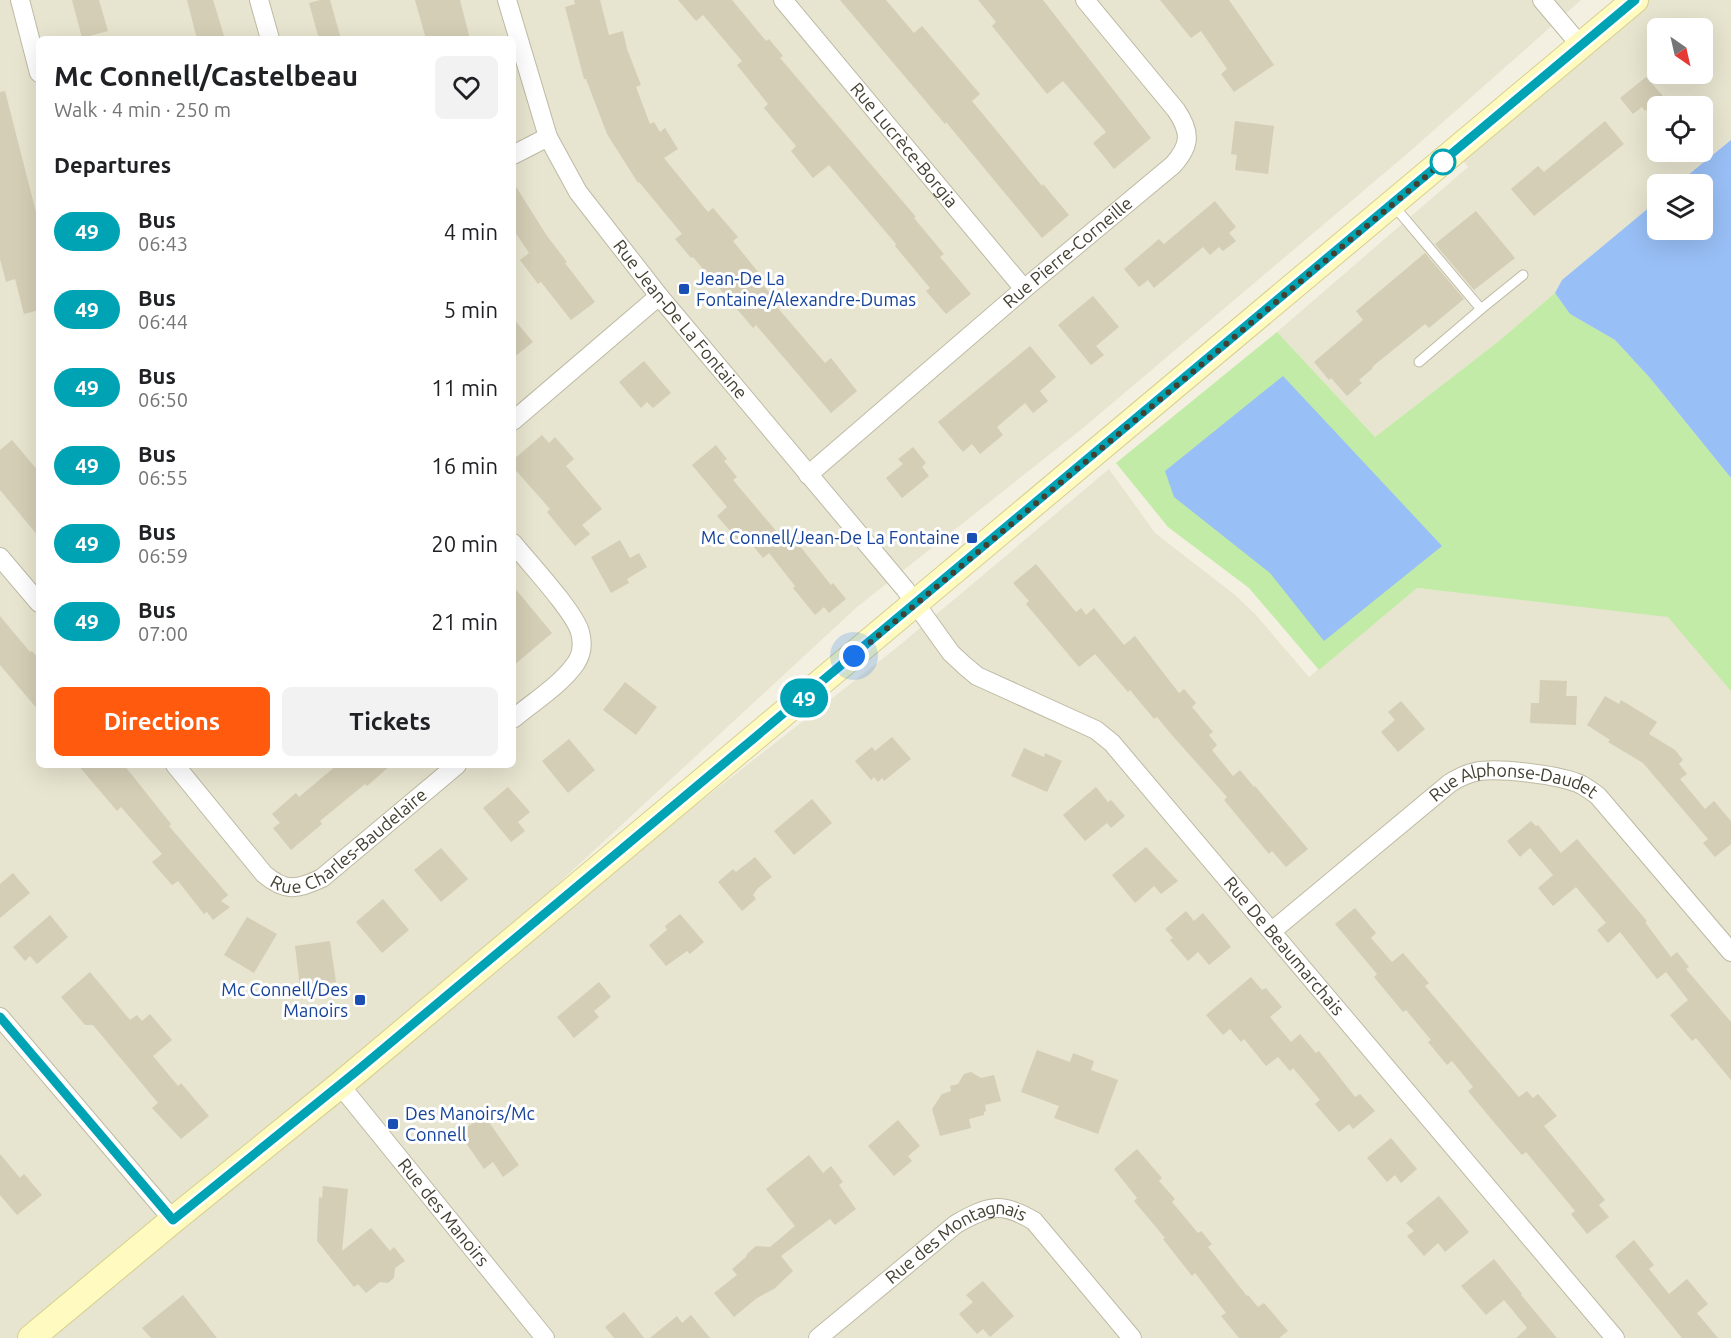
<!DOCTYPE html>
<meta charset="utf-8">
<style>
:root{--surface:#fff;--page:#f2f2f2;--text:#202124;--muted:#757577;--accent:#ff5a0d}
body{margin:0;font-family:Ubuntu,sans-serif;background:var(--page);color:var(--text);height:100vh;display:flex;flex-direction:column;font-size:22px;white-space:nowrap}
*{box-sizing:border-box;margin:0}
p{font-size:20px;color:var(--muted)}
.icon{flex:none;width:33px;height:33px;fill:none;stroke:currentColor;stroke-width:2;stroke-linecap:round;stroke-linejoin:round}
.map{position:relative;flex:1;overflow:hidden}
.panel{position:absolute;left:36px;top:36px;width:480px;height:732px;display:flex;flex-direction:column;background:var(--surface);border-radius:9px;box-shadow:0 6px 24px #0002}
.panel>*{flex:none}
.badge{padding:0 12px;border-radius:20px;font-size:21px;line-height:39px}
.needle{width:39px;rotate:146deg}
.controls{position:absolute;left:1647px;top:18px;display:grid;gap:12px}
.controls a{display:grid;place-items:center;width:66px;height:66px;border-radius:9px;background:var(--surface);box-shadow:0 6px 24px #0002;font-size:30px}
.you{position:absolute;width:30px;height:30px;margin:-15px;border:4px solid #fff;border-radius:50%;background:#1a73e8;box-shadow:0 0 0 9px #1a73e833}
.map>.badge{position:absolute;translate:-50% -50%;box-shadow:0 0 0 3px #fff}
h2{padding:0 18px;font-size:22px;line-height:54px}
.round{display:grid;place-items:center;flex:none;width:63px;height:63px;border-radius:9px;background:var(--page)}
.overview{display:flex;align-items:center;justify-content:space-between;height:102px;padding:0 18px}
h1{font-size:28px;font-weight:600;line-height:45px}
.action{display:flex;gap:12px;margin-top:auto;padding:12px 18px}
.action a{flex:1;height:69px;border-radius:9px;background:var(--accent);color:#fff;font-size:24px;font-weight:600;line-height:69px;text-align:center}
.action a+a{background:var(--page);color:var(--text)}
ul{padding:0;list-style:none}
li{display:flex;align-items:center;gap:18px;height:78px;padding:0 18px}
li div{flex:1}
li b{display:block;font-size:22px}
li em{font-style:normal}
li .badge{min-width:66px;font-weight:700;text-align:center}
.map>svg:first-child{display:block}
.residential{fill:#e7e4cf;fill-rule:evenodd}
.green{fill:#c1eba6}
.water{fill:#98bff6}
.building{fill:#d4ceb6}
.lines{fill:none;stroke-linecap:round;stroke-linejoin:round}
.lane-casing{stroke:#bebaa4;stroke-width:11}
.street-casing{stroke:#bebaa4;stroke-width:20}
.secondary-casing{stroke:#d7d08d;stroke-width:28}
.lane{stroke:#fff;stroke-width:9}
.street{stroke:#fff;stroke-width:18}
.secondary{stroke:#fffac0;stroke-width:26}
.line-casing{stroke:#fff;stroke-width:14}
.line{stroke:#00a3b4;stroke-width:9}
.walk{stroke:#444032;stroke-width:6;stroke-dasharray:0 10.8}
.stop-dot{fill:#fff;stroke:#00a3b4;stroke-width:3}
.transit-dot{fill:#1a4fb4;stroke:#fff;stroke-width:2}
.labels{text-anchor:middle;stroke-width:6;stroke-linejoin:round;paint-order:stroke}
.street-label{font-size:18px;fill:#444032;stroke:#fff}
.transit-label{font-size:18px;fill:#164399;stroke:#fff;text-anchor:start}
</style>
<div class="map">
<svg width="1731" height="1338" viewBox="0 0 1731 1338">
<rect width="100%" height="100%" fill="#f3f0e2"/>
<!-- residential -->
<g class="residential">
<path d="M0,0H1581L1408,153L1083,428L857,607L348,1078L900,645L1109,469L1155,533L1235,595L1256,615L1309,677L1417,588L1673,617L1731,686V1338H0ZM39,39H513V765H39Z"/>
<path d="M1635,0H1731V140L1677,184H1658L1657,201L1562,280L1555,293L1499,341L1375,437L1277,332L1468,167L1455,151ZM1658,28H1702V74H1658ZM1658,106H1702V152H1658Z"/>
</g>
<!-- green -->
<path class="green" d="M1555,293L1570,314L1615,340L1650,378L1731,478V691L1668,617L1417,588L1319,670L1249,588L1168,527L1116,463L1277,332L1375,437L1499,341Z"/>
<!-- water -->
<g class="water">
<path d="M1731,140V478L1650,378L1615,340L1570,314L1555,293L1562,280L1657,201L1658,230H1702V184H1677Z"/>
<path d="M1283,376L1442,546L1324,641L1270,573L1174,497L1165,471Z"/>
</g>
<!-- building -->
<g class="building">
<path d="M72,0H99L108,31L82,38Z"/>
<path d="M187,0H213L225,39H197Z"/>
<path d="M320,0H330L341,39H319L309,3Z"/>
<path d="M415,0H460L470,39H426Z"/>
<path d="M574,0H600L609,35L623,31L627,49L641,85L636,87L650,124L654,122L660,132L665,128L678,149L664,158L708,212L713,208L738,237L733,241L763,278L760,281L780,305L777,307L825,363L831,358L857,391L831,413L756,325L753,328L693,257L691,258L675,239L682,234L639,182L638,183L607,134L586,79H584L565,7L575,4Z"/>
<path d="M678,0H732L766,41L769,39L783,56L780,58L916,217L914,218L944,254L940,257L971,294L946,314L926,291L930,288L895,246L896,244L829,165L813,178L791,151L796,146L764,108L768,104L737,65L742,61L703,15L696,21Z"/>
<path d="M840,0H886L914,33L922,26L980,94L972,101L1042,186L1043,184L1069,215L1042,238L946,122L945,124Z"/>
<path d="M978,0H1043L1151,138L1114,169L1093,143L1106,132L1063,81L1047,94L992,26L996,22Z"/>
<path d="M1160,0H1229L1274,65L1234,92L1221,74L1227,69L1201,31L1191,38Z"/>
<path d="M1646,77L1663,96L1645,111L1642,107L1633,114L1620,98Z"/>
<path d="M5,91L39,224V310L24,314L15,279L6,282L0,259V92Z"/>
<path d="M1235,121L1274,126L1268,174L1235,170L1237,155L1231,154Z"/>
<path d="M1605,121L1624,144L1534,216L1511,189L1538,166L1544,172Z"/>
<path d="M513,182L547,236L567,262L565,263L595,302L571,320L541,282L538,284L520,260L529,253L513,229Z"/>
<path d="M1215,201L1236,227L1229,233L1236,241L1223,251L1219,247L1210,255L1203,247L1154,288L1148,280L1139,287L1124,269L1159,239L1164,244Z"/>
<path d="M1476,211L1515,258L1474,290L1435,244Z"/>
<path d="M1425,253L1464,299L1429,328L1425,324L1372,367L1373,368L1359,380L1362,383L1347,396L1331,378L1329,380L1314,362L1363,320L1356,311Z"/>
<path d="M1093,296L1119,327L1096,346L1104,355L1091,365L1058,325Z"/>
<path d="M513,318L533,342L513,358Z"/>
<path d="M1030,346L1056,377L1040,391L1048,401L1033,413L1025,403L997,427L1003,435L980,454L972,444L963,452L938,422Z"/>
<path d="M644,361L671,393L653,408L647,402L641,408L619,382Z"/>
<path d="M542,435L549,443L555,437L574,459L566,466L602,509L582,525L590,534L575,546L547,512L550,509L513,467V460Z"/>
<path d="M12,440L39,472V537L0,490V450Z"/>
<path d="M716,445L727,459L724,461L737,477L733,480L777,532L781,528L788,537L791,535L831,585L833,583L846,599L829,613L824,607L815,615L793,588L795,586L769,553L763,558L750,542L744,547L717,516L727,507L692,465Z"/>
<path d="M913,447L926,463L922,467L929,476L902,498L886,478L903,464L898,459Z"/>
<path d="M620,540L630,558L639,553L647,567L627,579L629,583L611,593L591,557Z"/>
<path d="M1036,564L1076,612L1081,608L1086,615L1094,608L1124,645L1135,636L1179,693L1184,689L1196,703L1192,707L1213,732L1209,735L1217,745L1212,750L1233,776L1240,770L1254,787L1255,786L1308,849L1286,867L1272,851L1269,854L1224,800L1227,797L1171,734L1157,717L1154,719L1130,690L1128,692L1095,654L1079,667L1026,604L1029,601L1013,583Z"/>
<path d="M513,586L552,633L513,666Z"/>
<path d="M0,616L30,652L32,651L39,659V711L0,665Z"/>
<path d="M1540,680L1567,681L1566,696H1577L1576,725L1530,723L1531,703H1539Z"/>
<path d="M625,682L657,707L636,735L603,710Z"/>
<path d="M1605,696L1619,704L1621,700L1657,722L1649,734L1675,750L1683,760L1679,764L1687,774L1680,779L1705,809L1714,801L1731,821V844L1715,857L1703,843L1708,839L1643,763L1608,742L1610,740L1587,725Z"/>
<path d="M1401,701L1425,729L1398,752L1381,732L1395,720L1388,712Z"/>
<path d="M892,737L911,759L884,781L882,778L878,782L874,777L871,780L855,761L872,747L875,751Z"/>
<path d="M569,739L595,770L568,793L542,761Z"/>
<path d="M1024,748L1044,757L1045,753L1062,761L1047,792L1011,776Z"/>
<path d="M78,765H124L171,824L169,826L228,895L221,901L230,907L213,920L207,912L204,914L178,881L172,885L152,862L162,854L121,807L117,811Z"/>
<path d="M337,765H391L367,786L365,784L320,821L322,824L291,850L273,828L280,823L272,814L296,793L299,797Z"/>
<path d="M508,787L530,812L518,822L525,831L511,842L483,808Z"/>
<path d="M1096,787L1108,802L1111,800L1125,816L1111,828L1107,823L1085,841L1063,815Z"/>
<path d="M812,799L832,823L794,855L774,831Z"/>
<path d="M1531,821L1536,826L1538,825L1561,853L1577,839L1647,921L1645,922L1671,957L1677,952L1689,967L1686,969L1731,1022V1080L1696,1038L1692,1041L1670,1015L1688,1000L1666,972L1657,979L1620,932L1608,943L1597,930L1606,923L1576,887L1553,906L1538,888L1553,875L1530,848L1520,857L1507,841Z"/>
<path d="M1146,847L1178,881L1161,894L1154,886L1135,903L1112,875Z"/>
<path d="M441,848L468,879L441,902L414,870Z"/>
<path d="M755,857L772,877L758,888L753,895L756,899L742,911L718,882L733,869L736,872Z"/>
<path d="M13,873L30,893L0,918V884Z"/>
<path d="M383,899L409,930L382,953L356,922Z"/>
<path d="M1355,908L1376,933L1371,938L1392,962L1403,953L1429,983L1425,986L1519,1097L1527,1091L1533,1098L1538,1094L1557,1116L1544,1126L1605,1200L1599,1205L1609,1217L1587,1234L1571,1214L1575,1211L1526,1152L1522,1155L1492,1120L1468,1091L1473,1087L1452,1061L1447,1065L1428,1042L1431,1040L1406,1010L1403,1012L1374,977L1377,974L1335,924Z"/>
<path d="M1186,911L1194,921L1203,913L1231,947L1209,965L1198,952L1188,961L1170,940L1173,938L1165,929Z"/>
<path d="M680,914L704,942L690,954L687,951L666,966L649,945L667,930L665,926Z"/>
<path d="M50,915L68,937L37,964L30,956L25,961L13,947Z"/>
<path d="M247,917L277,934L254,973L224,955Z"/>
<path d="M330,941L336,982L300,987L295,946Z"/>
<path d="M90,972L130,1020L137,1015L142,1021L150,1014L172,1040L153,1056L178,1086L181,1083L209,1116L181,1139L152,1108L158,1103L93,1025H85L61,997Z"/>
<path d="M1251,977L1262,990L1266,988L1282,1007L1270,1017L1291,1042L1300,1034L1316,1053L1319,1051L1355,1097L1360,1094L1375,1111L1353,1129L1349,1124L1339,1132L1315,1104L1320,1100L1293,1068L1290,1071L1278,1057L1266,1066L1244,1039L1241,1042L1230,1029L1223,1035L1206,1015Z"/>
<path d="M599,982L611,997L594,1011L599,1017L574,1038L557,1017Z"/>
<path d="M1037,1050L1070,1062L1073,1053L1094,1061L1091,1070L1118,1080L1098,1134L1054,1118L1059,1106L1021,1092Z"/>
<path d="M971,1072L981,1078L994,1075L1001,1101L985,1105L986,1111L984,1112V1115L969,1119L971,1128L940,1136L932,1109L942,1094L951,1091L950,1086L958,1084L964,1074Z"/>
<path d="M484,1115L519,1165L503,1177L493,1162L484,1169L459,1133Z"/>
<path d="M898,1120L920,1146L908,1156L912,1161L894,1176L868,1146Z"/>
<path d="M1391,1138L1417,1169L1401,1183L1395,1175L1387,1182L1367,1158Z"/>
<path d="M1137,1149L1162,1178L1159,1181L1175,1199L1172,1202L1198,1233L1201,1231L1212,1244L1208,1247L1247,1296L1248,1295L1258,1307L1264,1303L1288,1331L1279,1338H1239L1221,1316L1226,1313L1195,1273L1192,1276L1163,1239L1165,1238L1134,1201L1137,1198L1114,1169Z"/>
<path d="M0,1154L20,1178L24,1174L42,1195L17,1215L0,1195Z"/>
<path d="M809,1155L823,1173L831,1166L843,1182L839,1185L856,1209L835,1225L830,1219L781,1256L793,1271L774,1289L757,1298L734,1317L714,1293L737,1275L732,1269L746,1257L747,1254L756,1246L770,1247L795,1226L766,1189Z"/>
<path d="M323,1186L348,1189L342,1251L371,1228L390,1251L394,1247L405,1261L395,1268L394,1278L388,1283L380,1282L366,1293L358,1284L354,1287L317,1241L319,1197L322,1198Z"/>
<path d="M1439,1196L1469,1232L1445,1252L1438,1243L1424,1256L1407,1236L1414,1231L1406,1223Z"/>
<path d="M1634,1240L1654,1265L1649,1269L1669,1294L1687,1279L1708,1304L1697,1313L1718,1338H1682L1615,1256Z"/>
<path d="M1494,1259L1522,1294L1521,1295L1557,1338H1516L1527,1328L1504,1300L1486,1315L1461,1286Z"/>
<path d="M983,1281L1014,1316L990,1337L983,1329L977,1334L959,1314L973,1302L966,1295Z"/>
<path d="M183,1295L217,1338H151L142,1328Z"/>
<path d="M624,1312L644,1338H614L605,1327Z"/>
<path d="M691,1315L710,1338H650L677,1316L682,1323Z"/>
</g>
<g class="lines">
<!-- lane casing -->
<g class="lane-casing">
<g id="lane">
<path d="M1394,206L1481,309L1523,275"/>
<path d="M1419,362L1481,309"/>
</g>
</g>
<!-- street casing -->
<g class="street-casing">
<g id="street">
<path d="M20,0L39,73"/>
<path d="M259,0L270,39"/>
<path id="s1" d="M507,0L548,137L578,192L659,296L905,589L951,653L965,666L977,676L1096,730L1112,743L1615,1338"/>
<path id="s2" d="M783,0L1024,289"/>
<path d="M1542,0L1581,46"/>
<path d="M513,155L548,137"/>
<path d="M513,421L659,296"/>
<path id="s3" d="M808,475L1024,289L1173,165C1191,145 1191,132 1176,110L1085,0"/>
<path d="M513,543C529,563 574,611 580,632C583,643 582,654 576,663C561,685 533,702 513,719"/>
<path d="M0,557L39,603"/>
<path id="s4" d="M175,765L264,874C285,892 297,890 322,878L457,765"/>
<path id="s5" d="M1272,931L1450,783C1458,778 1466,774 1475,772C1497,767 1562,775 1582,785C1587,788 1593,792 1598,796L1731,952"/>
<path d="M0,1017L173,1220"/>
<path id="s6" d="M340,1085L545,1338"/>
<path id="s7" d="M818,1338L956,1224C988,1206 1001,1201 1034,1221L1132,1338"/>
</g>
</g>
<!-- secondary casing -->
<g class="secondary-casing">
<path id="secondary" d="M31,1338L173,1220L340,1085L1635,0"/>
</g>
<!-- lane -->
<use href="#lane" class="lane"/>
<!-- street -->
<use href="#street" class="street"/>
<!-- secondary -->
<use href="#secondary" class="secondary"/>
</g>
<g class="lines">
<!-- line casing -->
<g class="line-casing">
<path id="line" d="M0,1017L173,1220L358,1070L1635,0"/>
</g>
<!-- line -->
<use href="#line" class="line"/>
<!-- walk -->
<path class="walk" d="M854,656L1443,162"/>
</g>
<!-- markers -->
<circle class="stop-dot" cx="1443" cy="162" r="12"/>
<g class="transit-dot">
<rect x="678" y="283" width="12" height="12" rx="3"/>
<rect x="966" y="532" width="12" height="12" rx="3"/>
<rect x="354" y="994" width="12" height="12" rx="3"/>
<rect x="387" y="1118" width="12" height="12" rx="3"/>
</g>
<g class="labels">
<!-- street labels -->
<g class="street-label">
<text dy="6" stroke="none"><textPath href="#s2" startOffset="189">Rue Lucrèce-Borgia</textPath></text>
<text dy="6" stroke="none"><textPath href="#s3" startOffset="342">Rue Pierre-Corneille</textPath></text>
<text dy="6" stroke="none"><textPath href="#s1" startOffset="369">Rue Jean-De La Fontaine</textPath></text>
<text dy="6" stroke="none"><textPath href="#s5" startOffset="296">Rue Alphonse-Daudet</textPath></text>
<text dy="6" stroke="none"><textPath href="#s4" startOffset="244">Rue Charles-Baudelaire</textPath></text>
<text dy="6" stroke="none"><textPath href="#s1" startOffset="1251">Rue De Beaumarchais</textPath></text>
<text dy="6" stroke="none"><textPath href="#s6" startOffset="164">Rue des Manoirs</textPath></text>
<text dy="6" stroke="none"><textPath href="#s7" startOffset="172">Rue des Montagnais</textPath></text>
</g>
<!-- transit labels -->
<g class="transit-label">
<text x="696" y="285">Jean-De La<tspan x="696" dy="21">Fontaine/Alexandre-Dumas</tspan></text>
<text x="960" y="544" text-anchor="end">Mc Connell/Jean-De La Fontaine</text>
<text x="348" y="996" text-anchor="end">Mc Connell/Des<tspan x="348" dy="21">Manoirs</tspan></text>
<text x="405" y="1120">Des Manoirs/Mc<tspan x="405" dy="21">Connell</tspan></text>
</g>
</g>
</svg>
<div class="controls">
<a><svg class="needle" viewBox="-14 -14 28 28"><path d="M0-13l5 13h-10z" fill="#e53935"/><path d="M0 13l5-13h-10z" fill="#757577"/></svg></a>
<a><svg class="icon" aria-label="locate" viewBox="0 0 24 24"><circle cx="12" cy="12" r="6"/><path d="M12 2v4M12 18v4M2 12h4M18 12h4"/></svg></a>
<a><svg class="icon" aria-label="layers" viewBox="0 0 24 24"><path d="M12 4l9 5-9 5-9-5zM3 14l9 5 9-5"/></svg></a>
</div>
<div class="you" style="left:854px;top:656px"></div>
<b class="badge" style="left:804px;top:698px;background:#00a3b4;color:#fff">49</b>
<section class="panel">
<div class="overview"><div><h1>Mc Connell/Castelbeau</h1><p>Walk · 4 min · 250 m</p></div><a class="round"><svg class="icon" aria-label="heart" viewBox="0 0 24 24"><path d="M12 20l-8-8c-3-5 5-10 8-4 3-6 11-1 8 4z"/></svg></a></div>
<h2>Departures</h2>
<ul>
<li><span class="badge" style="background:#00a3b4;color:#fff">49</span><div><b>Bus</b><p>06:43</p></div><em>4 min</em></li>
<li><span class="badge" style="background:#00a3b4;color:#fff">49</span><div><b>Bus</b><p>06:44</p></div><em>5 min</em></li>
<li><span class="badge" style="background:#00a3b4;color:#fff">49</span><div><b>Bus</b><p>06:50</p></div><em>11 min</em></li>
<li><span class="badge" style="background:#00a3b4;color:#fff">49</span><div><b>Bus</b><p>06:55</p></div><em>16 min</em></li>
<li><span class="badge" style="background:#00a3b4;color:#fff">49</span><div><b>Bus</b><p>06:59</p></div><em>20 min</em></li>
<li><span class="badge" style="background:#00a3b4;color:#fff">49</span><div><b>Bus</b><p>07:00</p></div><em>21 min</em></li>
</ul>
<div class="action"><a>Directions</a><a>Tickets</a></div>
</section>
</div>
